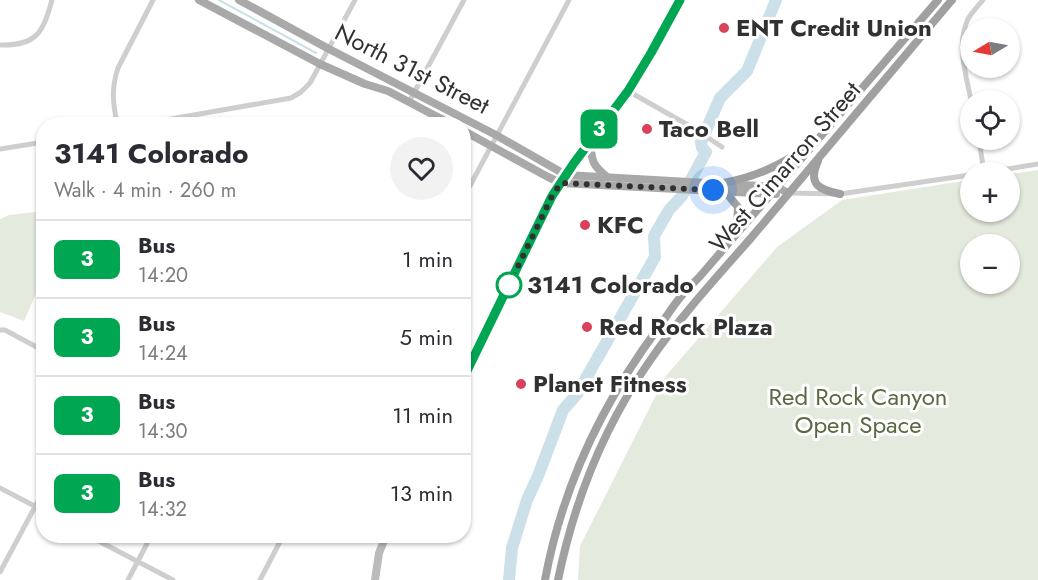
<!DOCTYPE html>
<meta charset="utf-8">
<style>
:root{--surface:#fff;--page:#f2f2f3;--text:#2b2b33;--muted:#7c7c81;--line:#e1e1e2}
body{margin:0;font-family:Jost,sans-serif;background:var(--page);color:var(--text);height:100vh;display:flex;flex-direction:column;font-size:22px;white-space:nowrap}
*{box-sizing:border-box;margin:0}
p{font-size:20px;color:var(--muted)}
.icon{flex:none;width:33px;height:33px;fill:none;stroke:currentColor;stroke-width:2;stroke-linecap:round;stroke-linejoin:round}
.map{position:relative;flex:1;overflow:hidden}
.details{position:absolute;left:36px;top:117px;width:435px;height:426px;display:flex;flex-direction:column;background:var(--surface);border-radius:24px;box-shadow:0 2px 4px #0004}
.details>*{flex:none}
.badge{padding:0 12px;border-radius:9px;font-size:21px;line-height:39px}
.needle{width:39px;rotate:260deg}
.buttons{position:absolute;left:960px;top:18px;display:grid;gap:12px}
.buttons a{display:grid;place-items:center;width:60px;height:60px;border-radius:50%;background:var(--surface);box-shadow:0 2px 4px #0004;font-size:30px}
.you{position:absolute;width:30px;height:30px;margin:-15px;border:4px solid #fff;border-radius:50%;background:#1a73e8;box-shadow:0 0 0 9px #1a73e833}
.map>.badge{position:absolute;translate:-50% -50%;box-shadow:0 0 0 3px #fff}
.round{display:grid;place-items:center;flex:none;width:63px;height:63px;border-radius:32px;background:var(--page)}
.headline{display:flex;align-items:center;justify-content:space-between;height:102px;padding:0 18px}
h1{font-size:28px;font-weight:700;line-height:45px}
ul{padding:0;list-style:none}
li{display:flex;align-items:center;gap:18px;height:78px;padding:0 18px;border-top:2px solid var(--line)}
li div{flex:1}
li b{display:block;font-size:22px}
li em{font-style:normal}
li .badge{min-width:66px;font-weight:700;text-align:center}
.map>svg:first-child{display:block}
.green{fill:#e5eade;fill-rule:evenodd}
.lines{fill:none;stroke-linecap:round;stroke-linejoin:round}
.stream{stroke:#cbe0e9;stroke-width:2}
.river{stroke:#cbe0e9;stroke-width:12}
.minor{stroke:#cecece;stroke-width:5}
.secondary{stroke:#bbb;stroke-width:8}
.primary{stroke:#a9a9a9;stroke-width:8}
.trunk{stroke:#a0a0a0;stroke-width:8}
.line-casing{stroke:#fff;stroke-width:14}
.line{stroke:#00a651;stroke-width:9}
.walk{stroke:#313131;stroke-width:6;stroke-dasharray:0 10.8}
.poi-dot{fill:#d9425b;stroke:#fff;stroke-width:2}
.stop-dot{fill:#fff;stroke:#00a651;stroke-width:3}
.labels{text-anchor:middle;stroke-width:6;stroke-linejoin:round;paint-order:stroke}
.poi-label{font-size:24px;font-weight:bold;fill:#313131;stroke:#fff;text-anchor:start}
.street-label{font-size:24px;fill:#313131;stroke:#fff}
.stop-label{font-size:24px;font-weight:bold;fill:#313131;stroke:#fff;text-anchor:start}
.park-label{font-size:24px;fill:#586a41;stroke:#fff}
</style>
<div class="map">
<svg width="1038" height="580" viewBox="0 0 1038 580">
<rect width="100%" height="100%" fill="#fff"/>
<!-- green -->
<g class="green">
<path d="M1038,170V580H578L580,546L665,377L777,247L842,200L970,180V212H1010V174ZM970,244H1010V284H970Z"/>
<path d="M43,205V278L24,321L0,312V219L9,215L36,212Z"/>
</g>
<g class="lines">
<!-- stream -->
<path class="stream" d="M219,0L316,53"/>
<!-- river -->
<path class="river" d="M509,580L512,548L527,500L538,476L563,410L577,394L655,257L654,236L669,210L682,196L706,152L702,148L701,142L720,98L747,71L776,0"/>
<!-- minor -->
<g class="minor">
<path d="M0,45C37,46 43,32 52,0"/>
<path d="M628,91L695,129L722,147"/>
<path d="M971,100C966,75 956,44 968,19C972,12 978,6 983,0"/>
<path d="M409,102L464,0"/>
<path d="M117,124C113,103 111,89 118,68L153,0"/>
<path d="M142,124L291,98L301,92L310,83L355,0"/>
<path d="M979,140L984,172"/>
<path d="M0,149L44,142"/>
<path d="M989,172L1038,164"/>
<path d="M790,193L840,194L970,175"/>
<path d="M464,197L569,0"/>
<path d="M0,330H5L44,351"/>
<path d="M0,488L44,511"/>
<path d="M89,536L173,580"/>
<path d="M0,572L44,490"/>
<path d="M128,580L151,536"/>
<path d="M260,580L283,536"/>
</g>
<!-- secondary -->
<g class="secondary">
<path d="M464,377L552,196L561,183"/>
<path d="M375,580L379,553L386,536"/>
</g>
<!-- primary -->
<g class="primary">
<path d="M199,0L320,64L365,84L388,91L451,124"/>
<path d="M239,0L329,49L494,134L566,175L777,187L788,193"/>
<path d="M464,131L548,177L561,183L776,194"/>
<path d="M590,141C592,160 591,164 607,177"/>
<path d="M565,178C584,148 607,121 627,92C647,63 663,31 680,0"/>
</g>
<!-- trunk -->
<g class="trunk">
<path d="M818,161C807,185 820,190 840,194"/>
<path d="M723,183C756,177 783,165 809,145"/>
<path d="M713,190L727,194L738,207L737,225L732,233"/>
<path d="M545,580C562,488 603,402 659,327C667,316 674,304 683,294C689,287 696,281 702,274L938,0"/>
<path d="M558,580C574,502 603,428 649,362C679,318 716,278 751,238L952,0"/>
</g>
</g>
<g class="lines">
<!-- line casing -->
<g class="line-casing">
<path id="line" d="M464,377L552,196L574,163L628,91L651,53L680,0"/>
</g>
<!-- line -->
<use href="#line" class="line"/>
<!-- walk -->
<path class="walk" d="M509,285L552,196L561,183L713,190"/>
</g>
<!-- markers -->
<g class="poi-dot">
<circle cx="724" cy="28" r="6"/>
<circle cx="647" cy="129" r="6"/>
<circle cx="585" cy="225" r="6"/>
<circle cx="587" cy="327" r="6"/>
<circle cx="521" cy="384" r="6"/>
</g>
<circle class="stop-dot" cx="509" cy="285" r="12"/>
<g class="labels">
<!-- poi labels -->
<g class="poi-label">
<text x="736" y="36">ENT Credit Union</text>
<text x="659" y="137">Taco Bell</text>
<text x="597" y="233">KFC</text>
<text x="599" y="335">Red Rock Plaza</text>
<text x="533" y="392">Planet Fitness</text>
</g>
<!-- street labels -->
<g class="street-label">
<text transform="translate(412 69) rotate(27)" y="8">North 31st Street</text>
<text transform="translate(785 167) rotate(-49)" y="8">West Cimarron Street</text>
</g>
<!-- stop labels -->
<g class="stop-label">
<text x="527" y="293">3141 Colorado</text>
</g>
<!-- park labels -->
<g class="park-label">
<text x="858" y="405">Red Rock Canyon<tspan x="858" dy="28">Open Space</tspan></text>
</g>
</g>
</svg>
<div class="buttons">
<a><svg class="needle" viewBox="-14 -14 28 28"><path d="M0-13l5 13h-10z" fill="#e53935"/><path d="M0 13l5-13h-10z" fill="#7c7c81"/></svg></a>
<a><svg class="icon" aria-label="locate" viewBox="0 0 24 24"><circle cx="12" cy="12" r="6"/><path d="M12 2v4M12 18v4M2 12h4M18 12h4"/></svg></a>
<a>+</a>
<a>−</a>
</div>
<div class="you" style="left:713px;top:190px"></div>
<b class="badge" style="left:599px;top:129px;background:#00a651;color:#fff">3</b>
<section class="details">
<div class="headline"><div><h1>3141 Colorado</h1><p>Walk · 4 min · 260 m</p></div><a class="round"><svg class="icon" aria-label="heart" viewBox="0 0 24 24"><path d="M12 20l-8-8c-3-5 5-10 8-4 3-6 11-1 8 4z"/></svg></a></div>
<ul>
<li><span class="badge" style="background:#00a651;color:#fff">3</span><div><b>Bus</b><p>14:20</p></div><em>1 min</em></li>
<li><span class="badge" style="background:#00a651;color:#fff">3</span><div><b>Bus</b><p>14:24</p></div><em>5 min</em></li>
<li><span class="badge" style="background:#00a651;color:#fff">3</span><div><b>Bus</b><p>14:30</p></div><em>11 min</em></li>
<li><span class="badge" style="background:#00a651;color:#fff">3</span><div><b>Bus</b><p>14:32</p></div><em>13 min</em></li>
</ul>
</section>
</div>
